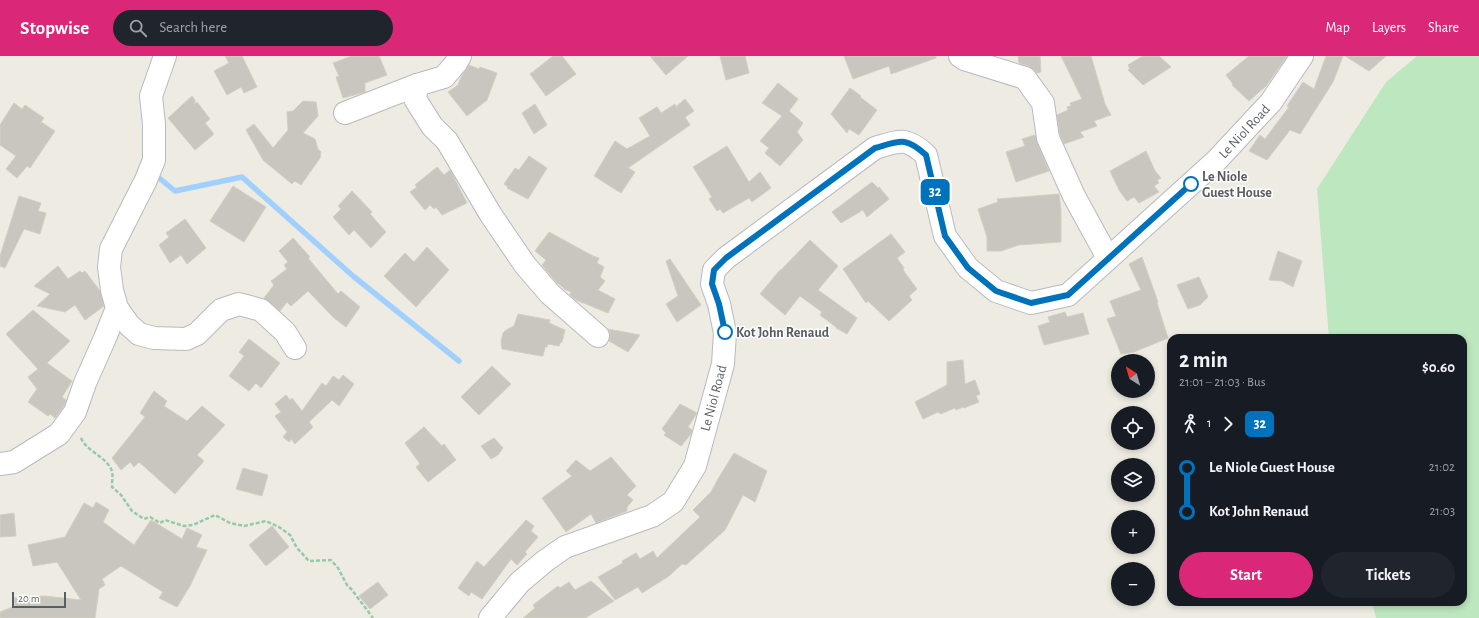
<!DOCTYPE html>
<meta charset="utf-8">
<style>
:root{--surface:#171b24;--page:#20242c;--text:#f1f3f6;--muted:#9ea1a6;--accent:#db2777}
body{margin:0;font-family:"Alegreya Sans",sans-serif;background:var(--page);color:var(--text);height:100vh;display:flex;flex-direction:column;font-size:15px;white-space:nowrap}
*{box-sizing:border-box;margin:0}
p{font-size:13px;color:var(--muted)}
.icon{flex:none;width:22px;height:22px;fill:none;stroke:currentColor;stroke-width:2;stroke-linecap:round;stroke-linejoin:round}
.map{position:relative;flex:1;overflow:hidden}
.panel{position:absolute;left:1167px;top:278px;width:300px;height:272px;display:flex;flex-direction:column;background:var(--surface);border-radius:12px;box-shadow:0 2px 6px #0003}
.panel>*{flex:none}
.badge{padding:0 8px;border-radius:6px;font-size:14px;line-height:26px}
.needle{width:26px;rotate:323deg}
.tools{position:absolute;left:1111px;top:298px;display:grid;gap:8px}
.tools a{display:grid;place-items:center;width:44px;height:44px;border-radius:50%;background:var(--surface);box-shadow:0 2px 6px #0003;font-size:20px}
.scale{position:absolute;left:12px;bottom:10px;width:54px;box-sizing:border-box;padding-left:4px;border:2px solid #5a5e64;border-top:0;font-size:11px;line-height:14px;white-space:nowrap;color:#5a5e64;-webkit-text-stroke:3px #fff;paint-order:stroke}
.map>.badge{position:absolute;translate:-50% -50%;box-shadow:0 0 0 2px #fff}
.legs{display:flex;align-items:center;gap:6px;height:44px;padding:0 12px;font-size:13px}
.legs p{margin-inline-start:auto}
.head{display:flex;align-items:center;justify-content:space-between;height:68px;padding:0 12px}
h1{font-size:22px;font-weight:700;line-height:30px}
.action{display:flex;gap:8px;margin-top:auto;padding:8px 12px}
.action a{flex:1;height:46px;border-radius:24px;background:var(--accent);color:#fff;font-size:16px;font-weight:700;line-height:46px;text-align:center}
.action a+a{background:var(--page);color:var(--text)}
ul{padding:0 12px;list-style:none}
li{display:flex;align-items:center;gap:14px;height:44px;font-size:15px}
li i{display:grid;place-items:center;width:6px;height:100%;margin:0 5px;background:currentColor}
li i::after{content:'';width:10px;height:10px;margin:-5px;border:3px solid;border-radius:50%;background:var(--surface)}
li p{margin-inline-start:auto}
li:first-child i{background:linear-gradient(#0000 50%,currentColor 0)}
li:last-child i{background:linear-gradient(currentColor 50%,#0000 0)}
header{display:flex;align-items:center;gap:24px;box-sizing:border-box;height:56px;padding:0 20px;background:var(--accent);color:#fff}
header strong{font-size:19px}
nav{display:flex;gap:22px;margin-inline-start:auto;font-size:14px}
.search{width:280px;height:36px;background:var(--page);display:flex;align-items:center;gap:10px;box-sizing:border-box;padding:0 14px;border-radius:22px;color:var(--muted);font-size:15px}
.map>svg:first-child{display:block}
.green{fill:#bde7bf}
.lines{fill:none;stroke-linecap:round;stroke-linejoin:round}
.stream{stroke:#a1d0ff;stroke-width:5.5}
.building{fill:#c9c6bf;stroke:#d3cec0}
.minor-casing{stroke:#b7babf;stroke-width:24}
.path{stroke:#95c9a7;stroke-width:2.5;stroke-dasharray:4 2;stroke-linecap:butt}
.minor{stroke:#fff;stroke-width:22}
.line-1-casing{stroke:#fff;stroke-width:9}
.line-1{stroke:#0072bc;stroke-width:6}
.stop-1-dot{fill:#fff;stroke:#0072bc;stroke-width:2}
.labels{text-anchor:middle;stroke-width:3;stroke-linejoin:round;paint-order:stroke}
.street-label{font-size:14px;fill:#5a5e64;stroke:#fff}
.stop-label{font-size:14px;font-weight:bold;fill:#5a5e64;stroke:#fff;text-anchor:start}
</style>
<header>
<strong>Stopwise</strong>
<div class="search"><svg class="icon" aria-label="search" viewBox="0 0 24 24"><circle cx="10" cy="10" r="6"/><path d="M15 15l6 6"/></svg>Search here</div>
<nav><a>Map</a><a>Layers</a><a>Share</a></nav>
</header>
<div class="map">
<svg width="1479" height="562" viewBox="0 0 1479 562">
<rect width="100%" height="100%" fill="#eeece2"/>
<!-- green -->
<path class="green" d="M1417,0H1479V562H1376L1372,546H1463V282H1329L1317,133L1386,26Z"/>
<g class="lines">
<!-- stream -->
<path class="stream" d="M158,121L175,135L242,121L353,220L459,305"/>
</g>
<!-- building -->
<g class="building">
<path d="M225,0H242L257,31L244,37L241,31L227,39L214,15L229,7Z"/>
<path d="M352,0H379L387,19L365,27V36L343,42L336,21L339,20L333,7Z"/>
<path d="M553,0H562L576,18L546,40L530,18Z"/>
<path d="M650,0H688L666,19Z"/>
<path d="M720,0H745L749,17L726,24Z"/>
<path d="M844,0H936V2L891,18L889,10L853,23Z"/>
<path d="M1018,0H1040L1041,16L1037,17L1029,10L1019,7Z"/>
<path d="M1061,0H1091L1105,48L1111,59L1094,65L1097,70L1080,76L1084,81L1064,88L1060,78L1057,59L1068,54L1067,51L1071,50L1070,47L1082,43Z"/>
<path d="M1143,0H1159L1171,11L1143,29L1128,14L1130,13L1128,9Z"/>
<path d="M1249,0H1287L1266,30L1249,45L1232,29L1233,28L1226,19Z"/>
<path d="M1326,0H1343L1333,26L1300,78L1290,74L1267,104L1249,95L1260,79L1265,83L1289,51L1287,50L1303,26L1314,33Z"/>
<path d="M1345,0H1386L1369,15Z"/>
<path d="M469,9L479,13L480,11L497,17L487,44L467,60L448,36L458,29L461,21Z"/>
<path d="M778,27L798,43L789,55L803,67L797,76L803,84L780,110L765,97L769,92L760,85L782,60L762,47Z"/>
<path d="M850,32L861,40L860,41L877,54L859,79L849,73L847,77L831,58Z"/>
<path d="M192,40L195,44V48L197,46L210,63L205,67L214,78L195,94L168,62Z"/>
<path d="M685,43L694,55L685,61L690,69L628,112L635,116L621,137L594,120L615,85L627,93L650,80L639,62L657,51L661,57L675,48L676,51Z"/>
<path d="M303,45L316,46L318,60L303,77L315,83L318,93L321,96L320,102L301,129L295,125L292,128L263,104L246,74L254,68L273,92L288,74L287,56L293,55Z"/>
<path d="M14,47L22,53L25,49L44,62L41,66L55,75L30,112L27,110L17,122L6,113L16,100L0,89V69Z"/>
<path d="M535,48L547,69L534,78L522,57Z"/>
<path d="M1035,79L1037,87L1049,115L1016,126L1006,96L1025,90L1022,83Z"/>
<path d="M727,90L749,126L760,116L771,132L752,146L749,142L723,157L720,153L717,155L709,143L712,141L693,111Z"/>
<path d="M1146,95L1155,115L1161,122L1157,124L1159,127L1154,130L1159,136L1139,147L1134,141L1127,145L1119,134L1110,115Z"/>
<path d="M529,100L547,112L528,143L507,132L508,131L504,128L515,112L519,114Z"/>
<path d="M437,111L444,119L450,114L467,147L442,159L436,151L434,153L430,149L425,154L410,136L417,131L415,129Z"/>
<path d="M872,126L878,132L879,131L889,143L867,161L863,154L841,167L832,156Z"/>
<path d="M233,130L266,151L244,186L210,165Z"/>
<path d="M352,135L372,156L370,158L386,176L371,192L354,174L349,179L333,161L341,153L338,150Z"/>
<path d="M1059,138L1061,154V186L1019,189L1001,195H987V181L978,153L998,146L997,143Z"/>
<path d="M19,140L41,147L38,155L46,157L40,178L24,173L5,212L0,210V200Z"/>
<path d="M185,163L206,192L187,208L181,199L170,207L159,189L169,181L166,177Z"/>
<path d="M549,176L593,200L599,202L597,207L604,211L600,221L605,225L598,234L615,243L608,257L576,244L570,239L571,236L564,233V232L557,227L542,209L546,204L535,195Z"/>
<path d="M891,178L905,196L897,202L904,212L903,214L917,233L909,240L912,244L889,265L868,245L866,247L843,213Z"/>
<path d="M293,182L310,201L308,202L338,238L341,235L360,251L346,271L334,262L308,235L291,250L287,246L280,255L264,242L274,229L271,225L287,213L284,209L288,206L279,195Z"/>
<path d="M810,184L838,210L818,234L857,262L847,278L836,272V271L820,259L822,256L800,240L785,259L760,238L780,214H781Z"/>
<path d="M427,191L449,214L416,251L384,220L405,197L414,206Z"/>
<path d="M1278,195L1302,205L1293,231L1282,225L1269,224Z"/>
<path d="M1142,201L1158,246L1157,247L1168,282L1134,296L1121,298L1107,263L1116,260L1110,245L1141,234L1129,208Z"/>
<path d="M670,203L701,249L677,266L666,248L678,240L666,205Z"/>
<path d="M58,210L68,223L80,215L82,217L85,215L100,235L104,250L85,264L75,249L65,256L37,250L50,238L34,230Z"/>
<path d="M1199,221L1208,241L1200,249L1188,253L1177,229Z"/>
<path d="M33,254L70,285L47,307L72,325L62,341L66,344L64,350L55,362L50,358L48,360L28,346L37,333L28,321L38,313L6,278Z"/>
<path d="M1065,256L1067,261L1083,257L1089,278L1044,289L1038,270L1050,266L1048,261Z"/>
<path d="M518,258L550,264L549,267L565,274L562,286L560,287L559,290L548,288L547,291H545L543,300H541L502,293L501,286L503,277L506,274L514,270Z"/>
<path d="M608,273L640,279L628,296L609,285L610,276Z"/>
<path d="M249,283L280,307L261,332L256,327L249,335L229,320L244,300L239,296Z"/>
<path d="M963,304L965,328L975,324L980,338L976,340L979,346L964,352L963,351L956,354L955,352L941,358L938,356L923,363L915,346L947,329V306Z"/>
<path d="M492,310L511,328L479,359L461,341Z"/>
<path d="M343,319L354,328L339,350L332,344L309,366L313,371L295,388L291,383L289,386L283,381L287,376L275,360L281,356L275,348L286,339L290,344L292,342L302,355L322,327L326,330L333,320L339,324Z"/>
<path d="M154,335L167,345L164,350L187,365L202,350L225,369L197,399L204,405L175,438L139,406L134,411L130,406L121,414L112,402L145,361L140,357Z"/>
<path d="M680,348L697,357L688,371L692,374L691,378L681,390L664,379L666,377L662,373Z"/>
<path d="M424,371L442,390L444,388L456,404L428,426L416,411L420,408L405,387Z"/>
<path d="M494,382L503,392L498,399L491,403L481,390Z"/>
<path d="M734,397L767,415L755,446L743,439L725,474L686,509L682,508L669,520L642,537L638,531L615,544L598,521L623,507L622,505L636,497L640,503L653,495L657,502L700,461L693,454L711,436L718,423Z"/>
<path d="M611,401L636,430L627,439L633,444L627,451V455L596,467L591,458L566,476L542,442L572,420L566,415L576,404L590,415Z"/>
<path d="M243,412L268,419L262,440L236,433Z"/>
<path d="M96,446L109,454L103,466L134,489L151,464L182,483L187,472L202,479L196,491L207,494L190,530L177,551L159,542L163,536L121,510L102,523L105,529L99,533L95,562H0V556L15,550L14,542L45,540L81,544L57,506L33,510L28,489L65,481L84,447L93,452Z"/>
<path d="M14,457L16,480L0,481V459Z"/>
<path d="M526,464L534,470L531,475L538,481L525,496L527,498L517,509L511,503L482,543L471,536L469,540L458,532L477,505L484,511Z"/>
<path d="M272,470L289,491L266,510L249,489Z"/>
<path d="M591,525L614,545L585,562H523L535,552L533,549L558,530L560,532L569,526L575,534Z"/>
<path d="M378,526L388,539L370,553L359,540Z"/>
</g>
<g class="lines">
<!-- minor casing -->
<g class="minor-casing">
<g id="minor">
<path d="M960,0L964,3L1025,22L1043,47L1048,82L1074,140L1108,202"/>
<path d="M417,29L415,43L432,70L447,85L491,159L525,209L550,238L598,280"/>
<path d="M345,57L417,29L444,21L456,7L460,0"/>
<path d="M117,252L129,269L139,278L154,282L186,283L197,278L221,254L239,248L261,254L285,276L295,292"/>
<path d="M0,408L14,406L59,378L75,356L85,327L105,282L117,252L112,234L109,211L111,193L146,124L154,104V68L151,40L165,0"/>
<path d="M490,562L520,526L545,505L565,491L652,460L673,446L695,410L723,308L725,277L719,248L712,228L714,214L726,202L875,92C900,85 905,80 926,99L945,180L968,212L996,235L1031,247L1068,239L1216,105L1271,46L1302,0"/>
</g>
</g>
<!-- path -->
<path class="path" d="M81,382C87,396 106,400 112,415C113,419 112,426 112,431L121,439L132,455L144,463L150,461L160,467L165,464L184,470L193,469L215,459L230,467L244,470L266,465L279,471L290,479L297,492L309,505L331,504L338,512L347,529L352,534L373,562"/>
<!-- minor -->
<use href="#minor" class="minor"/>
</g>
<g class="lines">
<!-- line-1 casing -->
<g class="line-1-casing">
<path id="line-1" d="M725,276L719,248L712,228L714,214L726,202L875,92C900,85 905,80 926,99L945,180L968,212L996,235L1031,247L1068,239L1191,128"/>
</g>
<!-- line-1 -->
<use href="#line-1" class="line-1"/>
</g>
<!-- markers -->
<g class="stop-1-dot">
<circle cx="1191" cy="128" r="7"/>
<circle cx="725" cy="276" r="7"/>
</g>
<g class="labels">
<!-- street labels -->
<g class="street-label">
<text transform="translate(1244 75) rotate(-47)" y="5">Le Niol Road</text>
<text transform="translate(713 342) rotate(-75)" y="5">Le Niol Road</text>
</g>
<!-- stop labels -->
<g class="stop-label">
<text x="1202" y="125">Le Niole<tspan x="1202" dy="16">Guest House</tspan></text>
<text x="736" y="281">Kot John Renaud</text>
</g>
</g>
</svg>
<div class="tools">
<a><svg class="needle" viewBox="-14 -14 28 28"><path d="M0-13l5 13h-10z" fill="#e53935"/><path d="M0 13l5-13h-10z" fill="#9ea1a6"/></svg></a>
<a><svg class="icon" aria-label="locate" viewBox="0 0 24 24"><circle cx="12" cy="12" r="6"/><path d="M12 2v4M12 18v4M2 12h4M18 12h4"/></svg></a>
<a><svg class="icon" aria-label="layers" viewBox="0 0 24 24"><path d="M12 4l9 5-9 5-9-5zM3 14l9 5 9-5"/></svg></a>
<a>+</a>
<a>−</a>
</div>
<div class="scale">20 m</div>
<b class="badge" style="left:935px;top:136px;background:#0072bc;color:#fff">32</b>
<section class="panel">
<div class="head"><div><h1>2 min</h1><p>21:01 – 21:03 · Bus</p></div><b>$0.60</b></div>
<div class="legs"><svg class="icon" aria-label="walk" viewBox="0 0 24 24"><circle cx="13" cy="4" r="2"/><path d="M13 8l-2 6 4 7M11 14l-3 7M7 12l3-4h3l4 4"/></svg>1<svg class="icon" aria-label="forward" viewBox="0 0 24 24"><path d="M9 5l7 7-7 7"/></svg><b class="badge" style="background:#0072bc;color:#fff">32</b></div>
<ul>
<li><i style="color:#0072bc"></i><b>Le Niole Guest House</b><p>21:02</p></li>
<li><i style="color:#0072bc"></i><b>Kot John Renaud</b><p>21:03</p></li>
</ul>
<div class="action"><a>Start</a><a>Tickets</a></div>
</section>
</div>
